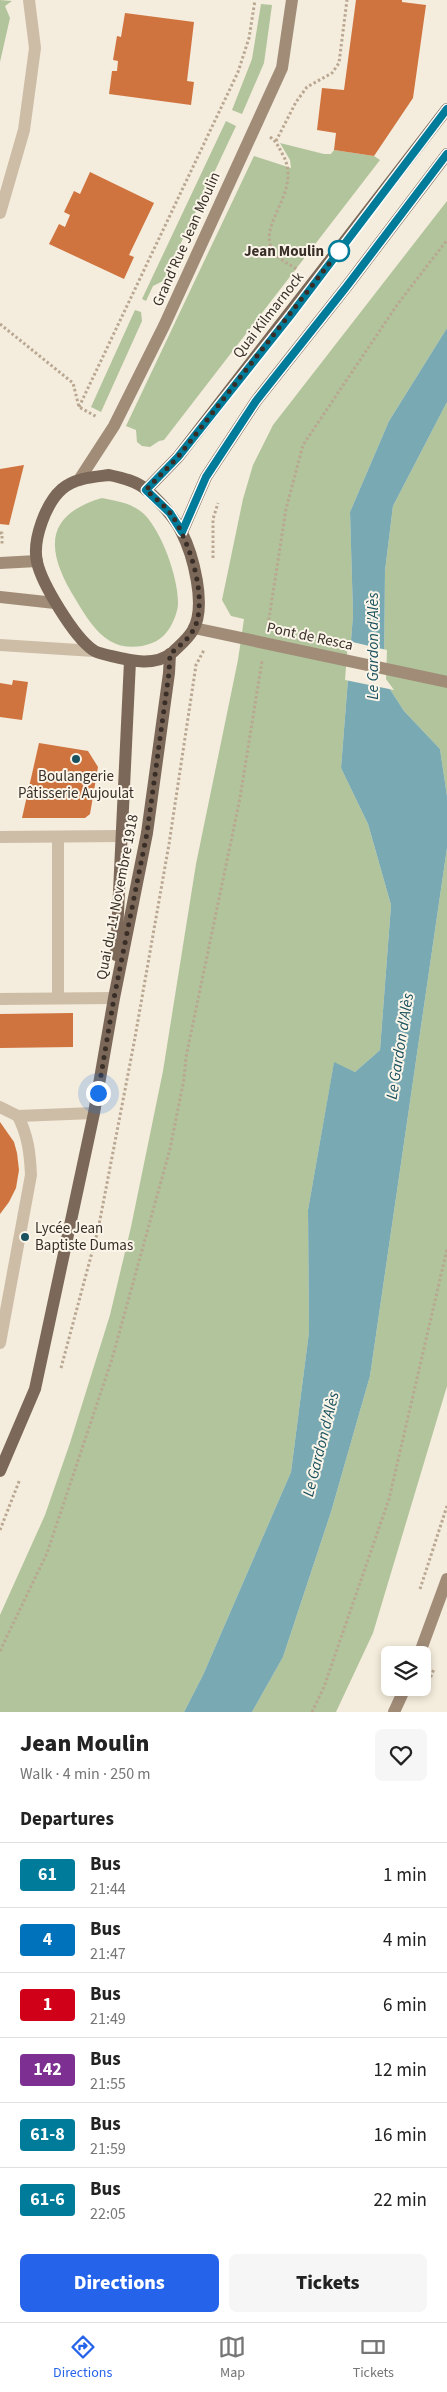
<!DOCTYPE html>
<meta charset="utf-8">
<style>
:root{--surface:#fff;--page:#f6f6f6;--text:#222;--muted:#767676;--line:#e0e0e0;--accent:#2563eb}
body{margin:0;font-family:"Source Sans 3",sans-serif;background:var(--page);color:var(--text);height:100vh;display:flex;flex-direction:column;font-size:19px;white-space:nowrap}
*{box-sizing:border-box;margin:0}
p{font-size:16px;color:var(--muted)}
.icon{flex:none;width:28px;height:28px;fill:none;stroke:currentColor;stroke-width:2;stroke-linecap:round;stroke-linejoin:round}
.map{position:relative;height:1712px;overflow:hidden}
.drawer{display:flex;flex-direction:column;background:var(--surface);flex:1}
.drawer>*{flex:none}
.badge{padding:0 10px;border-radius:4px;font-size:18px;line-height:32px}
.tools{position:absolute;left:381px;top:1646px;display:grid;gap:10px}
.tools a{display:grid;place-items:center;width:50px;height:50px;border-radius:8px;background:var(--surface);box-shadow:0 2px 8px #0003;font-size:25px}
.you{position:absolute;width:25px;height:25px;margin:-12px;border:4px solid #fff;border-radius:50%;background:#1a73e8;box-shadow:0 0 0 8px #1a73e833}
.map>.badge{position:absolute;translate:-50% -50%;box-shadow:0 0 0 2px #fff}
h2{padding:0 20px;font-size:19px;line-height:45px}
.round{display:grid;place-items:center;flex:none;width:52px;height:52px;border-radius:8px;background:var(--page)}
.summary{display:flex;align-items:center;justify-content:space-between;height:85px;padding:0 20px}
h1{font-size:24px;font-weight:800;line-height:38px}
.action{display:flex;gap:10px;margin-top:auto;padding:10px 20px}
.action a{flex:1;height:58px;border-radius:8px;background:var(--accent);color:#fff;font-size:20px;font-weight:800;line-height:58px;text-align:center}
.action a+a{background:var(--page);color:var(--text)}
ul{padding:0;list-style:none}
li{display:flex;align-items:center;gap:15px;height:65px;padding:0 20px;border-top:1px solid var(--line)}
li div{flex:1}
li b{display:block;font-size:19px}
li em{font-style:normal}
li .badge{min-width:55px;font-weight:700;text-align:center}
.dock{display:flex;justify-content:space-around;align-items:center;height:70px;border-top:1px solid var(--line);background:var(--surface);font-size:14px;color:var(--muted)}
.dock a{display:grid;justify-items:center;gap:2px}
.dock .current{color:var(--accent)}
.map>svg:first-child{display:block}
.green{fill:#b1c49b}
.water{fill:#79aab3}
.pier{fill:#f4ecdc}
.building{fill:#cf733f}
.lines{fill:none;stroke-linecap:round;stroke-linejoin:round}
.path{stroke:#b9a791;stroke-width:3;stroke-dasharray:2.5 2.5;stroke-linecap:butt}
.lane{stroke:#cdbda7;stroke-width:12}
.street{stroke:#cdbda7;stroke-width:12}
.secondary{stroke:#a18c78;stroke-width:12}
.primary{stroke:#7c6858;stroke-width:12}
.line-casing{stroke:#fff;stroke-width:11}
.line{stroke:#007b99;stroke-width:8}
.walk{stroke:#392f28;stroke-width:5;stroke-dasharray:0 9}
.stop-dot{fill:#fff;stroke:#007b99;stroke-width:2.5}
.poi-dot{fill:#1a515e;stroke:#fbf5e9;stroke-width:2}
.labels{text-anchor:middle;stroke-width:4;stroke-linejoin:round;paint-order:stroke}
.street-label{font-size:15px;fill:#392f28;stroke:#fbf5e9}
.stop-label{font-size:15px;font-weight:bold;fill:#392f28;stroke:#fbf5e9;text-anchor:end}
.poi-label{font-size:15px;fill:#392f28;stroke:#fbf5e9}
.water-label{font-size:16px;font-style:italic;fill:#1a515e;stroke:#fbf5e9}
</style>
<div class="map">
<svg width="447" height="1712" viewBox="0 0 447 1712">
<rect width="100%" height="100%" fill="#f4ecdc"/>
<!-- green -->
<g class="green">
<path d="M0,0L12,1L5,6L10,18L0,62Z"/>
<path d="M261,4L272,5L264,63L242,114L232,110L252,59Z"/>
<path d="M226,121L236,126L163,281L153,286L146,301L142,299Z"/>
<path d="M280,143L324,154H331L334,150L374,156L380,160L164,440L159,441L150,447L142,446L137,442L136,430L126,426L254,156L291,168L290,160Z"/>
<path d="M447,201V328L389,421L350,512L353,615L341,768L368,824L391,905L380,1050L355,1072L334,1063L308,1210L309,1332L291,1472L203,1675L184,1712H0V1615L45,1515L70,1443L110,1315L131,1227L163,1071L196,864L238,660L244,619L231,616L222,600L243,499L253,465L273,425Z"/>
<path d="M135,310L141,312L142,321L101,412L91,407Z"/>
<path d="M447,402V796L440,749L404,711L384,680L385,571L393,506Z"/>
<path d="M102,498C117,501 132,503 144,514C162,532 179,579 178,605C177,614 172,626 166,633C154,648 126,651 110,641C95,632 85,615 76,600C48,555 40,516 102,498Z"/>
<path d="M447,848V1386L373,1633L336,1712H252L283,1657L331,1512L370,1376Z"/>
</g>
<!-- water -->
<path class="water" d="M447,328V402L393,506L385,571L384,680L404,711L440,749L447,796V848L370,1376L331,1512L283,1657L252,1712H184L203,1675L291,1472L309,1332L308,1210L334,1062L355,1072L380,1050L391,905L368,824L341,768L353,615L350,512L389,421Z"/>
<!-- pier -->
<path class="pier" d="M348,641L387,650L386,679L394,690L345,680Z"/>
<!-- building -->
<g class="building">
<path d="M356,0H402V2L426,5L413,98L374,156L334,150L336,133L317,130L322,88L344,90Z"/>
<path d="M125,13L194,22L187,81L194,82L191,105L109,94L112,71H117L118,61L113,60L117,36L121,37Z"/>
<path d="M90,172L154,203L129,255L134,257L124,279L49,244L59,224L65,227L70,215L64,212L74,191L80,194Z"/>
<path d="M24,465L9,525L0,524V469Z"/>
<path d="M13,680L28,682L22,720L0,717V683L12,685Z"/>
<path d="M39,743L88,751L98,767L90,814L85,818H22Z"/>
<path d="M73,1013V1047L0,1048V1014Z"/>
<path d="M0,1122L14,1142L17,1153L19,1170L16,1188L9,1202L0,1214Z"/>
</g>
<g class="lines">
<!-- path -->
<g class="path">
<path d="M270,137C277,142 279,148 283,155C303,192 256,224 273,251C278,259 291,265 298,270"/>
<path d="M276,141L296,102L307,87L332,73L339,63L347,0"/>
<path d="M0,324L73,383L79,407L97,417"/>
<path d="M79,407L238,72L249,38L255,0"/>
<path d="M0,533H2V545"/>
<path d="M213,558V519L218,503"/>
<path d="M268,625L286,509L303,445L397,305L447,240"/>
<path d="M61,1368L98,1230L134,1043L169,844L196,665L204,650"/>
<path d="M0,1530L20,1479"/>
<path d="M420,1589L447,1506"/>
<path d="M0,1651L47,1553L112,1359L170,1149L184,1079L186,1057L240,798L262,661"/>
<path d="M396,1655L400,1647"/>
<path d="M425,1691L434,1669"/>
<path d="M312,1712L324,1687L389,1499L447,1249"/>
</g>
<!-- lane -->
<g class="lane">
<path d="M0,645L94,651"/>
<path d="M58,837V998"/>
<path d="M0,1107L18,1116"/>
<path d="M0,1343L31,1175C30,1153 28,1136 18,1116L94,1113"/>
</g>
<!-- street -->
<g class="street">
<path d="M0,213L24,130L35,48L29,0"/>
<path d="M0,837L122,836"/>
<path d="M0,999L114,998"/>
</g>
<!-- secondary -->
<g class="secondary">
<path d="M79,480L114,426L164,326L282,68L292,0"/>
<path d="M0,563L37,561"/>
<path d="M0,597L55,603"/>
<path d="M194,628L447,682"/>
<path d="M419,1655L447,1579"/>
<path d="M394,1712L405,1688"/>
</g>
<!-- primary -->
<g class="primary">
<path d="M109,475C123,478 136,481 147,490C160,502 173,515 181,531C193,554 207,606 193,630C188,639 180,645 173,652C154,668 128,660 107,655C103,654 97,653 93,650C74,637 42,584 37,562C32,540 46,503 62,489C75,478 93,477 109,475Z"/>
<path d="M146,490L178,457L447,109"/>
<path d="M182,532L206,477L256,401L347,286L447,154"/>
<path d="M116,955L130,661"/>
<path d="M0,1471L35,1389L94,1113L114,998L147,833L169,673L170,654"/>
</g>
</g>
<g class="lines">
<!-- line casing -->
<g class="line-casing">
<path id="line" d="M447,109L290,316L178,457L146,490L170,513L182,532L206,477L256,401L347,286L447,154"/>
</g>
<!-- line -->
<use href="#line" class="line"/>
<!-- walk -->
<path class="walk" d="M98,1093L114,998L147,833L169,673L170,654C178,647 188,640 194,629C209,599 189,540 171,514C164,505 154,497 146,490L178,457L343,246L339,251"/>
</g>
<!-- markers -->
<circle class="stop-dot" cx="339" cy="251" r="10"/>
<g class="poi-dot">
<circle cx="76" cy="759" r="5"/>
<circle cx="25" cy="1237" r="5"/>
</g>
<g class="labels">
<!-- street labels -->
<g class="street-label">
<text transform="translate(186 239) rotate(-66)" y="5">Grand'Rue Jean Moulin</text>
<text transform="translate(268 315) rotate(-52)" y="5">Quai Kilmarnock</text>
<text transform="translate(310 636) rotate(12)" y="5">Pont de Resca</text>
<text transform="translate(117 897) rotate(-79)" y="5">Quai du 11 Novembre 1918</text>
</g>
<!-- stop labels -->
<g class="stop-label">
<text x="324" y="256">Jean Moulin</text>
</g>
<!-- poi labels -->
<g class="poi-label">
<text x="76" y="781">Boulangerie<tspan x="76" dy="17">Pâtisserie Aujoulat</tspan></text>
<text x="35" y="1233" text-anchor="start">Lycée Jean<tspan x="35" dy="17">Baptiste Dumas</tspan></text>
</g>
<!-- water labels -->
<g class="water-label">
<text transform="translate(372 646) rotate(-90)" y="6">Le Gardon d'Alès</text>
<text transform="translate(399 1046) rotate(-81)" y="6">Le Gardon d'Alès</text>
<text transform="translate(320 1444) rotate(-76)" y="6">Le Gardon d'Alès</text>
</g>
</g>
</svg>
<div class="tools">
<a><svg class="icon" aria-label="layers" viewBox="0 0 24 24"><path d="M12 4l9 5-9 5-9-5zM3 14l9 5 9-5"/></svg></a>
</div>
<div class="you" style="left:98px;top:1093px"></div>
</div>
<section class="drawer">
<div class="summary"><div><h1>Jean Moulin</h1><p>Walk · 4 min · 250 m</p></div><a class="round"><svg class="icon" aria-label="heart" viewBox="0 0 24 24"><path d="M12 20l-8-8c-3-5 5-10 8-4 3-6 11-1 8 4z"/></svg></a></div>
<h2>Departures</h2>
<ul>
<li><span class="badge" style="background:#007b99;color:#fff">61</span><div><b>Bus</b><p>21:44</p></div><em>1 min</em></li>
<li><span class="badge" style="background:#0072bc;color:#fff">4</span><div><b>Bus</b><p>21:47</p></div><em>4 min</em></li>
<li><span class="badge" style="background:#d10019;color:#fff">1</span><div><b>Bus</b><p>21:49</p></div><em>6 min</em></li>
<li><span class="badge" style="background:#7d2f92;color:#fff">142</span><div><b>Bus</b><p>21:55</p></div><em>12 min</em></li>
<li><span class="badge" style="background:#007b99;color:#fff">61-8</span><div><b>Bus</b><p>21:59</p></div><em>16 min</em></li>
<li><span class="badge" style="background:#007b99;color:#fff">61-6</span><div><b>Bus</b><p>22:05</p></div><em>22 min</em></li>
</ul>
<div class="action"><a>Directions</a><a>Tickets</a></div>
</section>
<nav class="dock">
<a class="current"><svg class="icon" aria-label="directions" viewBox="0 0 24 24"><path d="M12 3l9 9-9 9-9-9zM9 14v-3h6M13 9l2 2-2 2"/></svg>Directions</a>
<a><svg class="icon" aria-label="map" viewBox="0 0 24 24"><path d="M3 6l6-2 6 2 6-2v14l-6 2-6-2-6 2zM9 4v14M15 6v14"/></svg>Map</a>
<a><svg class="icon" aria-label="tickets" viewBox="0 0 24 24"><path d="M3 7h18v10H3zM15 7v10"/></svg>Tickets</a>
</nav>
